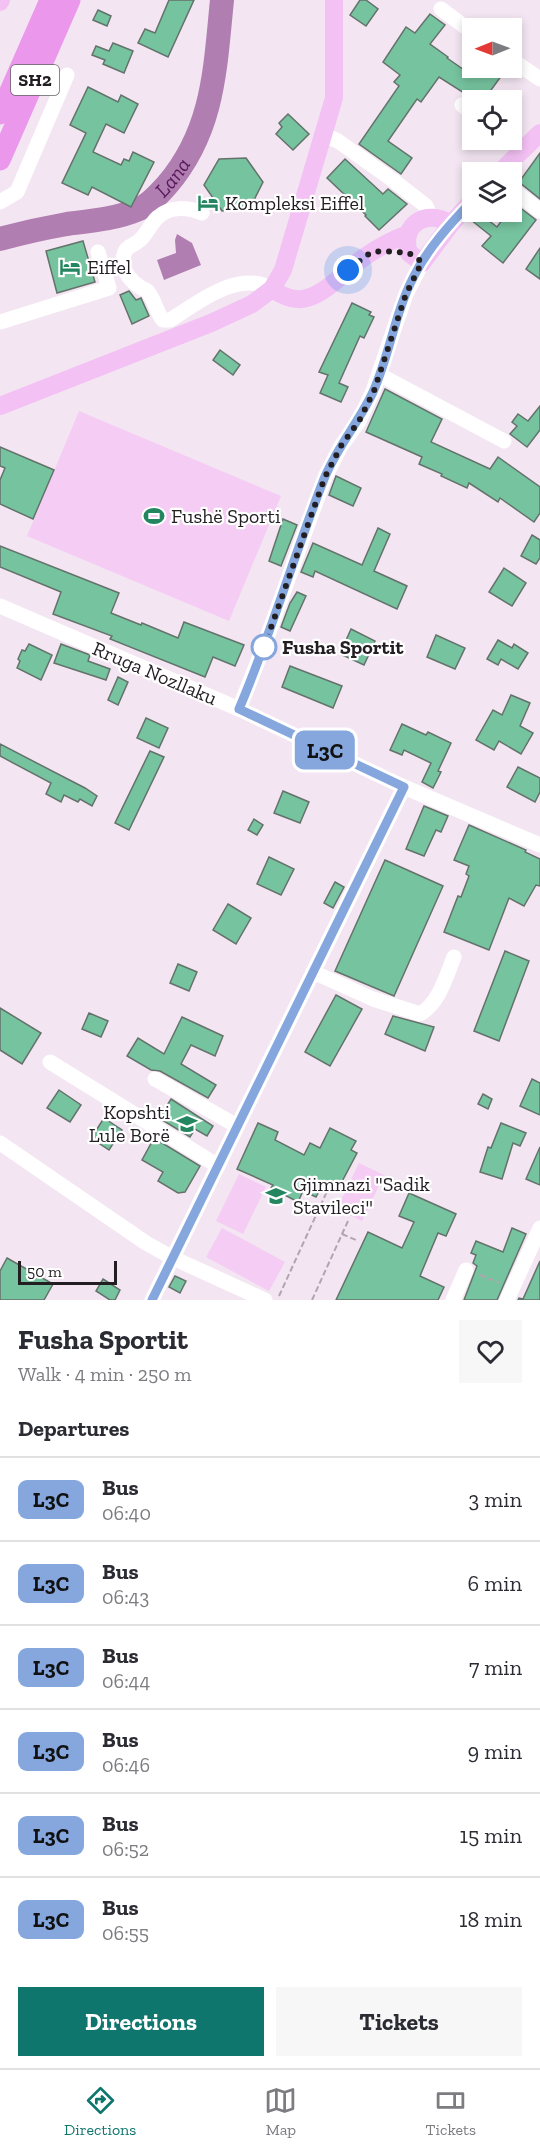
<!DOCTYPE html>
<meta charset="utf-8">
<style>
:root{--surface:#fff;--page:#f7f7f7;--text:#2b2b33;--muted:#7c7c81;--line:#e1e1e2;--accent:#0f766e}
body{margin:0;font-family:"Zilla Slab",serif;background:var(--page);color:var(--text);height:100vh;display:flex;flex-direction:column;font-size:22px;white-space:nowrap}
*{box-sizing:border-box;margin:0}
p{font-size:20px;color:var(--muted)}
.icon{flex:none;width:33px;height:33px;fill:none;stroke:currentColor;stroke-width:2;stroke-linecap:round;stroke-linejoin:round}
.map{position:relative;height:1300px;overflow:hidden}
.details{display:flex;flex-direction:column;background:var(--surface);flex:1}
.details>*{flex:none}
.badge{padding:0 12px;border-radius:9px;font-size:21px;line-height:39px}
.needle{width:39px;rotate:269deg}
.buttons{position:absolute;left:462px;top:18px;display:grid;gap:12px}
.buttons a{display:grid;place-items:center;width:60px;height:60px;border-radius:0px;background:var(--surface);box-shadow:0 3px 9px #0003;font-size:30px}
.scale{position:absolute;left:18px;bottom:15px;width:99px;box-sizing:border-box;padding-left:6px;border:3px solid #221e22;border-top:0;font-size:16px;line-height:21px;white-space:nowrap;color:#221e22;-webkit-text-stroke:4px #fff;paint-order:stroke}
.you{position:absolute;width:30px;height:30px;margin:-15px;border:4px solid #fff;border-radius:50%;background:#1a73e8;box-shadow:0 0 0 9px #1a73e833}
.map>.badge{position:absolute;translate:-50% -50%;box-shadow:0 0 0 3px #fff}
h2{padding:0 18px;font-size:22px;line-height:54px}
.round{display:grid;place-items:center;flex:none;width:63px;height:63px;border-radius:0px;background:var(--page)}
.overview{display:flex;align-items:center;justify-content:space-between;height:102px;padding:0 18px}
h1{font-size:28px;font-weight:700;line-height:45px}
.cta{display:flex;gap:12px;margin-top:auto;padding:12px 18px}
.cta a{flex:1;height:69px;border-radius:0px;background:var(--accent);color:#fff;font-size:24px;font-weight:700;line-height:69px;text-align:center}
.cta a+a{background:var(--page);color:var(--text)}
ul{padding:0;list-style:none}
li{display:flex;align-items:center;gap:18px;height:84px;padding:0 18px;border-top:2px solid var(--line)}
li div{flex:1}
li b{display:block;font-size:22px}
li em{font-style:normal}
li .badge{min-width:66px;font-weight:700;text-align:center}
.tab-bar{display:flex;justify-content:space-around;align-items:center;height:84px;border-top:2px solid var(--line);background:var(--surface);font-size:16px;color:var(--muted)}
.tab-bar a{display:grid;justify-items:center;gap:3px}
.tab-bar .active{color:var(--accent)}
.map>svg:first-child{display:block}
.green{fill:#f5ccf4}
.water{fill:#b17eb1}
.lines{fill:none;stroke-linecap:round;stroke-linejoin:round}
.river{stroke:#b17eb1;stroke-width:24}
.building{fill:#76c39f;stroke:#64726b;stroke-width:1.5}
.path{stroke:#b0a6b0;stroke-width:2;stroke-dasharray:6 3;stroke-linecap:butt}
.minor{stroke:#fff;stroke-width:15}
.major{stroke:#f3c1f4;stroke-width:18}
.highway{stroke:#eb98ec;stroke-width:21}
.line-casing{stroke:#fff;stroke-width:14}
.line{stroke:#85a7dd;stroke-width:9}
.walk{stroke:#221e22;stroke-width:6;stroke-dasharray:0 10.8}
.stop-dot{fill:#fff;stroke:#85a7dd;stroke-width:3}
.labels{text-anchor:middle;stroke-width:4.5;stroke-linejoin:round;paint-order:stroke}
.shield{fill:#fff;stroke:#646264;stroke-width:1.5}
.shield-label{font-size:18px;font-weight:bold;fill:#221e22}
.poi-label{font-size:20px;fill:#221e22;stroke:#fff;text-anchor:start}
.stop-label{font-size:20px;font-weight:bold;fill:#221e22;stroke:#fff;text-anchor:start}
.street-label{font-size:20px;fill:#221e22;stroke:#fff}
.water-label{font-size:21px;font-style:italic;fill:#58195a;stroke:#fff}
</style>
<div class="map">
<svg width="540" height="1300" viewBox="0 0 540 1300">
<rect width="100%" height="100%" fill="#f3e6f2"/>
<!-- green -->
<g class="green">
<path d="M79,411L281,496L229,621L27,536Z"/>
<path d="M359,1163L384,1175L362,1221L337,1209Z"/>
<path d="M239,1174L266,1187L243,1234L216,1221Z"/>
<path d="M222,1228L285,1262L269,1291L206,1257Z"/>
</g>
<!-- water -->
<path class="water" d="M177,234L192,243L201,265L164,280L157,260L176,253L175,240Z"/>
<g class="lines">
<!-- river -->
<path class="river" id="s1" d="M0,239C22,233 44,228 67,224C91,221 116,219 139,209C149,205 159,194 167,185C214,130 215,69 222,0"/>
</g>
<!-- building -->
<g class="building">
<path d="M169,0H194L168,57L138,43L145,29L155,33Z"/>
<path d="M360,0H366L378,9L366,26L350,15Z"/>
<path d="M98,10L111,16L107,26L93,20Z"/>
<path d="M430,14L445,25L430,44L448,57L447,58L470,74L476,68H507L491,90L504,100H475L439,77L421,102L417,99L388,141L412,158L401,174L359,144L399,86L394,82L400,75L383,62L406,27L415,33Z"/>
<path d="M113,43L133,51L124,73L103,64L105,60L92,55L96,46L109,51Z"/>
<path d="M88,87L118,102L121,95L138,104L124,133L106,124L93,152L121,165L124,159L129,161L133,152L154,162L131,207L92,187L88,195L62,183L86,133L70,125Z"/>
<path d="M288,114L309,134L293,150L276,134L282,127L279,123Z"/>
<path d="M540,153V199L519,182Z"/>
<path d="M246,158L263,182L250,208L222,211L204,185L219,159Z"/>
<path d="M345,159L383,194L388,189L407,204L379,230L365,216L366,215L327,178Z"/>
<path d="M514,203L536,220L503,263L482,246L491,236L471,220L478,212L497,227L508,212H512Z"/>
<path d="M83,241L95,282L57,293L46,251Z"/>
<path d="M540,248V279L526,269Z"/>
<path d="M129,291L136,300L141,298L149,316L132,324L120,295Z"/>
<path d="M352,303L371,312L369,315L374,317L364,338L360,336L339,383L348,387L341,402L320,393L328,375L319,372Z"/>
<path d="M220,350L240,365L233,375L213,360Z"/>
<path d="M385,389L442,419L431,442L490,469L498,457L540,487V513L534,522L500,498L498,502L469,483L467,488L441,476L442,474L419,464L422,457L366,432Z"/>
<path d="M540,406V430L527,447L510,434L517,426L512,422L518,414L528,421Z"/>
<path d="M0,447L54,470L33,519L0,504V480L5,468L0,466Z"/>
<path d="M336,476L361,488L353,506L329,495Z"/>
<path d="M283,519L297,525L281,566L269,561Z"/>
<path d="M378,528L390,534L374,571L407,586L397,609L315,571L313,577L301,572L313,543L362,565Z"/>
<path d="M532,535L540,540V558L536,564L521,556Z"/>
<path d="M0,546L119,593L111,613L141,625L142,623L178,638L184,622L244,645L235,666L213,657L205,677L110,639L112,636L53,614L61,592L0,567Z"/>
<path d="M504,568L526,583L512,606L489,592Z"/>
<path d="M297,592L306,596L290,631L281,627L290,603Z"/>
<path d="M351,629L375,641L364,665L340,654Z"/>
<path d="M436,635L465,648L455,669L427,657Z"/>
<path d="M498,640L512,648L514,644L528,653L518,669L501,659L498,665L487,659Z"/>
<path d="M29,644L52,655L41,680L17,668L20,661L18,659L22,650L25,651Z"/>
<path d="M61,644L90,655L88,661L110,669L106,680L54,663Z"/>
<path d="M290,666L342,686L333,708L282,687Z"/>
<path d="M118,677L128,682L118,705L108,700Z"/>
<path d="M511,695L530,703L520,726L533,733L521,754L499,741L494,750L476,740L493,710L502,715Z"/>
<path d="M146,718L168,728L159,748L137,738Z"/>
<path d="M402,724L426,735L428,732L451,743L438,771L441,772L433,788L422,782L431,763L404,750L402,755L390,750Z"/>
<path d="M0,744L85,788L97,796L92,806L80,799L78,802L64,795L61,802L46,794L51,783L0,756Z"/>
<path d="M150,751L164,757L129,830L115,823Z"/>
<path d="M518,767L540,778V792L535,802L507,787Z"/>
<path d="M283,791L309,802L300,823L274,813Z"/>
<path d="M424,806L448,816L441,832L436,830L424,856L406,849Z"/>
<path d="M254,819L263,825L257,835L248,830Z"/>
<path d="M469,825L526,850L525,852L540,859V886L536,885L524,906L509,898L489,950L444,932L458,896L461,897L469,876L466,874L469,866L454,860Z"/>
<path d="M269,857L294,869L281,895L257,884Z"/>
<path d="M385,860L443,886L394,996L335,971Z"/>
<path d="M335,882L344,887L333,908L324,903Z"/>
<path d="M228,904L251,918L236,944L213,930Z"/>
<path d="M505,951L529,961L499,1041L474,1031Z"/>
<path d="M178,964L197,972L189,991L170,983Z"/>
<path d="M336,995L362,1009L330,1066L305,1052Z"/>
<path d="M0,1008L41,1033L22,1064L0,1050Z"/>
<path d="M89,1013L108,1021L101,1037L82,1029Z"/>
<path d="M393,1016L434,1027L425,1051L385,1034Z"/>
<path d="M182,1017L223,1036L215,1056L191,1045L181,1064L216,1085L208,1098L160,1071L151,1070L127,1056L138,1038L164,1054Z"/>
<path d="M532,1079L540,1083V1115L520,1106Z"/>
<path d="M59,1090L81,1105L70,1122L47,1108Z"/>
<path d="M483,1094L492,1099L488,1109L478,1104Z"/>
<path d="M171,1099L213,1126L207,1136L195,1129L190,1137L159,1118Z"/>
<path d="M104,1118L122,1130L109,1150L91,1138Z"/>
<path d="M258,1123L278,1132L275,1140L304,1155L310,1143L320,1148L330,1128L356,1141L351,1150L357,1153L337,1191L323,1184L316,1197L303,1191L298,1202L271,1188L273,1185L237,1169Z"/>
<path d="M501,1123L526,1133L520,1146L513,1143L502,1179L480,1172L488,1147L491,1148Z"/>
<path d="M154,1138L200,1166L185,1192L178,1193L158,1181L163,1172L142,1160Z"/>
<path d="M540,1147V1185L526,1179Z"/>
<path d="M409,1193L456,1214L446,1236L438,1233L420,1276L444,1287L438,1300H336L368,1232L402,1248L414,1222L399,1216Z"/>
<path d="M512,1228L526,1234L497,1300H464L477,1266L473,1263L476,1255L471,1253L476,1241L503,1252Z"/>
<path d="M7,1258L53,1284L44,1300H0V1271Z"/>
<path d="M540,1261V1300H518L519,1298L523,1299Z"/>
<path d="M175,1276L186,1281L180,1293L169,1287Z"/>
<path d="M103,1279L120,1290L115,1300H110L96,1291Z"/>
</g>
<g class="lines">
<!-- path -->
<g class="path">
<path d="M342,1234L356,1240"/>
<path d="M480,1275L500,1283"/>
<path d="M279,1296L329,1187"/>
<path d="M312,1300L348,1221"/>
</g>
<!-- minor -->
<g class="minor">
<path d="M441,9L472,32"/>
<path d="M512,60L540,79"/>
<path d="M462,105L472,113"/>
<path d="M324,135L338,141L394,181L426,206L431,217"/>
<path d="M509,140L523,150"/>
<path d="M512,189L540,211"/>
<path d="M0,202L17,192L67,75"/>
<path d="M202,213C188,207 170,206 158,217C151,223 148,232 141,239C132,248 123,245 123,262C122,271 133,283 140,287C144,290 146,289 148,292C155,300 156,312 163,320H170C198,303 238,269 272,289"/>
<path d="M0,322L109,288L98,252"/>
<path d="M380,375L504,441"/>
<path d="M0,606L239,709L404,787L540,845"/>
<path d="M239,709L264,646L325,477L341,446L359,421L373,391L406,294L422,263"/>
<path d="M313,972L373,999L420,1014C439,1003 446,977 454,957"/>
<path d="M50,1062L218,1166"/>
<path d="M155,1079L237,1126"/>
<path d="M0,1143L146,1243L173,1258L265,1300"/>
<path d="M152,1300L404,787"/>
<path d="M453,1300L466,1270"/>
<path d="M507,1300L540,1228"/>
</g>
<!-- major -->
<g class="major">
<path d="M0,2L1,0"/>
<path d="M500,172L540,133"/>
<path d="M451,224C427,208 400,224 409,253L422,263L451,224L472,201"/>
<path d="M272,289C282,296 294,302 307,298C326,293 347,270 363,258C377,248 392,240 408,234"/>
<path d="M0,406L211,323L252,304L272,289L283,270L334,98V0"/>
</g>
<!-- highway -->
<g class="highway">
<path d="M0,114L50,0"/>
<path d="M0,160L70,0"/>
</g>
</g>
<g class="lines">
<!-- line casing -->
<g class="line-casing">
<path id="line" d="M152,1300L404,787L239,709C271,634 294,555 324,479C337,447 359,422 373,392C390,354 395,312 414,276C428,248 451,223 472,201"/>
</g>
<!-- line -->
<use href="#line" class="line"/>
<!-- walk -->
<path class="walk" d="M264,647L325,477L341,446L359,421L374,391L406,294L422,262L409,253L381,251L370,253L348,270"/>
</g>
<!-- icons -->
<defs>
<g id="hotel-bare" transform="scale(1.62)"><path d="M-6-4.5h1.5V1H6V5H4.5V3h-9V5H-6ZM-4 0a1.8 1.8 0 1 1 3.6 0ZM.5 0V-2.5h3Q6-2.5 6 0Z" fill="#238660" stroke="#fff" stroke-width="2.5" paint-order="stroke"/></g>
<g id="stadium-bare" transform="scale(1.62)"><path d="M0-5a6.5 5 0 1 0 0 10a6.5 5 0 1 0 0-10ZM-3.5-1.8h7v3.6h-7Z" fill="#238660" stroke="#fff" stroke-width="2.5" paint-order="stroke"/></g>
<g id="school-bare" transform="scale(1.62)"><path d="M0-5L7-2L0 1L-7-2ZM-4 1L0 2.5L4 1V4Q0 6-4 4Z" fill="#238660" stroke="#fff" stroke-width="2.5" paint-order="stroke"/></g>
</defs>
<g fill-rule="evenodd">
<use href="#hotel-bare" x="208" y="203"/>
<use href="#hotel-bare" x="70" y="267"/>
<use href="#stadium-bare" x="154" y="516"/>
<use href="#school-bare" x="187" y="1124"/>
<use href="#school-bare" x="276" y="1196"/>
</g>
<!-- markers -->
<circle class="stop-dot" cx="264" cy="647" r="12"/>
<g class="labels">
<!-- shield labels -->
<rect class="shield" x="11" y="65" width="48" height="30" rx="4.5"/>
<g class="shield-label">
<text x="35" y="86">SH2</text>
</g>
<!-- poi labels -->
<g class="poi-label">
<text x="225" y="210">Kompleksi Eiffel</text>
<text x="87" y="274">Eiffel</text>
<text x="171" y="523">Fushë Sporti</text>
<text x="170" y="1119" text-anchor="end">Kopshti<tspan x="170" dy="23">Lule Borë</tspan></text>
<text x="293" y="1191">Gjimnazi "Sadik<tspan x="293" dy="23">Stavileci"</tspan></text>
</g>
<!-- stop labels -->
<g class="stop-label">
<text x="282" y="654">Fusha Sportit</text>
</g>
<!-- street labels -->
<g class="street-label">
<text transform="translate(155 673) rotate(23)" y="7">Rruga Nozllaku</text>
</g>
<!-- water labels -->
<g class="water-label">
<text dy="7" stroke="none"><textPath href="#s1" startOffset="189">Lana</textPath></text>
</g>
</g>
</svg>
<div class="buttons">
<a><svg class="needle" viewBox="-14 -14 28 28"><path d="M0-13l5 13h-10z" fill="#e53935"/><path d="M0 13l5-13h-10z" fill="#7c7c81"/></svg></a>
<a><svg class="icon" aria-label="locate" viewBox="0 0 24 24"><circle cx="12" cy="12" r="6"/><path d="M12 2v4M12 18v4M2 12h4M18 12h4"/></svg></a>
<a><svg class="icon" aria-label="layers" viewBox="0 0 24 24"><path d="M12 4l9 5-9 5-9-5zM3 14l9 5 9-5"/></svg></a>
</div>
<div class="scale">50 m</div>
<div class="you" style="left:348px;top:270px"></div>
<b class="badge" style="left:325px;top:750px;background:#85a7dd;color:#111">L3C</b>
</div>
<section class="details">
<div class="overview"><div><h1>Fusha Sportit</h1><p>Walk · 4 min · 250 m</p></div><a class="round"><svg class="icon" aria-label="heart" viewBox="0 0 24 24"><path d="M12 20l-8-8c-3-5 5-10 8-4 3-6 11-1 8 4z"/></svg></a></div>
<h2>Departures</h2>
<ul>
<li><span class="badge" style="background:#85a7dd;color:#111">L3C</span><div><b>Bus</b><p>06:40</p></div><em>3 min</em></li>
<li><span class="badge" style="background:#85a7dd;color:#111">L3C</span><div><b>Bus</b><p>06:43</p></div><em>6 min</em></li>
<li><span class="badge" style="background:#85a7dd;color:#111">L3C</span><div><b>Bus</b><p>06:44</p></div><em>7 min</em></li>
<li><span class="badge" style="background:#85a7dd;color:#111">L3C</span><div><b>Bus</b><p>06:46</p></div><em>9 min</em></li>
<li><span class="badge" style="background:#85a7dd;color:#111">L3C</span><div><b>Bus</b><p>06:52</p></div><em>15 min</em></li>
<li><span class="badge" style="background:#85a7dd;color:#111">L3C</span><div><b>Bus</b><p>06:55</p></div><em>18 min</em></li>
</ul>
<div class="cta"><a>Directions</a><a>Tickets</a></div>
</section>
<nav class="tab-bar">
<a class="active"><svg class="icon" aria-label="directions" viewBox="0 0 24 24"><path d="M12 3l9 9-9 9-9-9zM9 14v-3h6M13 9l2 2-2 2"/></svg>Directions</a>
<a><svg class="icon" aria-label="map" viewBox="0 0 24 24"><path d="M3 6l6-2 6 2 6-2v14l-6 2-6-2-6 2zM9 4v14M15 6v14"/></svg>Map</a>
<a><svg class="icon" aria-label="tickets" viewBox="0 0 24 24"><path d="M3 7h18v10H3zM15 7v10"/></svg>Tickets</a>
</nav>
